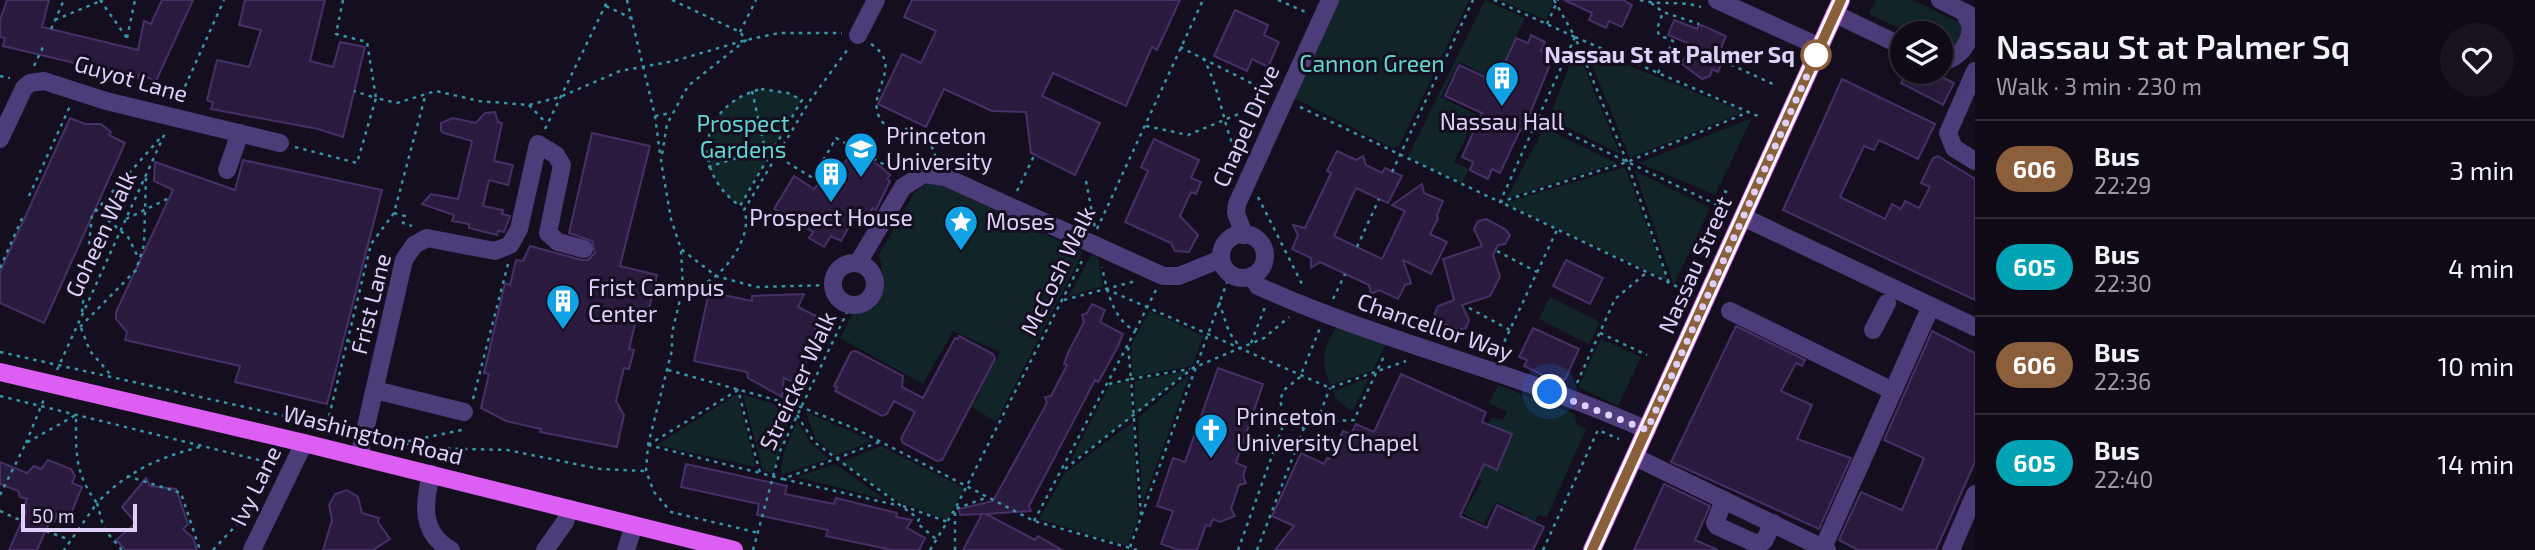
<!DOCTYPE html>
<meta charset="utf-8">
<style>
:root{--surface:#0f0a16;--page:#18131f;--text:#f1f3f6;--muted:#9b9aa1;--line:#2f2b35}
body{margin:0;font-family:"Exo 2",sans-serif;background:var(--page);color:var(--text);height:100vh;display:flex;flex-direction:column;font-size:26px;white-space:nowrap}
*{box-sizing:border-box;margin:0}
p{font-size:23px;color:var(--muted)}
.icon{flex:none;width:38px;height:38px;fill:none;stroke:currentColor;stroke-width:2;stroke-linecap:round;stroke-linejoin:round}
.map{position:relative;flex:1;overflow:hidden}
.panel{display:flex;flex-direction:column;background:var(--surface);width:560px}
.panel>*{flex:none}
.badge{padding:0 14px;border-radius:23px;font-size:24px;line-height:46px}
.controls{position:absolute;left:1890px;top:21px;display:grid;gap:14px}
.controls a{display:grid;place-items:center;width:63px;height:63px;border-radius:50%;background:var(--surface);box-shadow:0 7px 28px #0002,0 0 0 2px var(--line);font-size:35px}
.scale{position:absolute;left:21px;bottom:18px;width:116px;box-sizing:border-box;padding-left:7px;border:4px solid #decffb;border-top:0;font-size:19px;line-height:24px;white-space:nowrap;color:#decffb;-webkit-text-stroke:5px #140e1e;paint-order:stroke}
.you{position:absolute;width:35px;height:35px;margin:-18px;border:5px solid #fff;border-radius:50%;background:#1a73e8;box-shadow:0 0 0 10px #1a73e833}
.map>.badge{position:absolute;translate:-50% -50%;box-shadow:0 0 0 4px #fff}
.round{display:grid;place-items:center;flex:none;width:74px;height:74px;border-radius:37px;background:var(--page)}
.summary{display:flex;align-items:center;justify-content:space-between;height:119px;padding:0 21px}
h1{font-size:33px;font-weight:600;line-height:52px}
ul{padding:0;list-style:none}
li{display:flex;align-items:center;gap:21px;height:98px;padding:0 21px;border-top:2px solid var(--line)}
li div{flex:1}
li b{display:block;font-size:26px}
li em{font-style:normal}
li .badge{min-width:77px;font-weight:700;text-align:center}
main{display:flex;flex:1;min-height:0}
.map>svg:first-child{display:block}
.green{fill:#112428;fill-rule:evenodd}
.building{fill:#2a1b3e;stroke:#472f68;stroke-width:2}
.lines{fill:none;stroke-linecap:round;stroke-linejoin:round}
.path{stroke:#3696a8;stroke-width:2.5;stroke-dasharray:3.5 5;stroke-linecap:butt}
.minor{stroke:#4c3c7a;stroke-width:18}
.major{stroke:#dc5ef3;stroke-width:18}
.line-casing{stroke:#fff;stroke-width:16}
.line{stroke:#8b5e3c;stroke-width:10}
.walk{stroke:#decffb;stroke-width:7;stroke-dasharray:0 12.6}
.stop-dot{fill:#fff;stroke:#8b5e3c;stroke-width:3.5}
.labels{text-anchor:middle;stroke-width:6;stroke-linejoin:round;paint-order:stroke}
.stop-label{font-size:23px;font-weight:bold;fill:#decffb;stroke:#140e1e;text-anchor:end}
.park-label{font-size:23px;fill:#61d5d2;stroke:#140e1e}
.street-label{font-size:23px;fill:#decffb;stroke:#140e1e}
.poi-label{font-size:23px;fill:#decffb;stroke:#140e1e;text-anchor:start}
</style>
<main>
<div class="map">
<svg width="1975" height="550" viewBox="0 0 1975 550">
<rect width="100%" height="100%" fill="#140e1e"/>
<!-- green -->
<g class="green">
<path d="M1336,0H1469L1399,146L1392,148L1294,98Z"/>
<path d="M1485,0L1525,18L1495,80L1459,62L1441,97L1477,115L1454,162L1469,169L1462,183L1408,157Z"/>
<path d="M1499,0H1551L1553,4L1546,20Z"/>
<path d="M1876,0H1913L1967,26L1954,54L1941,48V33H1910L1869,14Z"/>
<path d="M1576,48L1620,154L1549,118Z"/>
<path d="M1585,48L1744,112L1630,158Z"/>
<path d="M761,89L788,93L802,100L740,206C689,170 699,105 761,89Z"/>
<path d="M1752,118L1715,195L1639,163Z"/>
<path d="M1544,128L1617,163L1507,198Z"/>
<path d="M1625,167L1667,280L1504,203Z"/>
<path d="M1635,171L1710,208L1674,285Z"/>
<path d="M926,184H939L1083,252L996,422L972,407L1000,352L953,331L923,384L840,338L853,313C886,303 887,285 879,255L914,193Z"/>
<path d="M1091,255L1098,258L1103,286L1069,296Z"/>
<path d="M1550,297L1600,322L1589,344L1539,319Z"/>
<path d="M1150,311L1203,336L1192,366L1133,377L1131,345Z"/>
<path d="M1338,325L1386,344L1373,370L1331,385C1319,360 1323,348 1338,325Z"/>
<path d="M1601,339L1641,357L1618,406L1578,387Z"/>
<path d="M1188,371L1136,414L1134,381Z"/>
<path d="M1190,374L1142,504L1138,418Z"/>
<path d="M1369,378L1353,411C1344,407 1336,401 1333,391Z"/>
<path d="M1129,381L1133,417L1070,462L1109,386Z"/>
<path d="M1498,385L1574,414L1577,424L1586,429L1547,517L1538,515L1530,533L1512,541L1524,514L1496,502L1484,524L1463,514L1482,481L1468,468L1492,417L1503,420L1507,412L1489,403ZM1493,426L1511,434L1497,469L1478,462Z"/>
<path d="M737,394L756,467L657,445Z"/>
<path d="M743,395L792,409L773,473L763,471Z"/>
<path d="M806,412L872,441L835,456L816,439Z"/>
<path d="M797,421L809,441L829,459L780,475L784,452Z"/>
<path d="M1133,422L1138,518L1128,546L1039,519L1065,473Z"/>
<path d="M881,446L964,488L947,520L901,503L841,462Z"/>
<path d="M835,464L886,500L797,477Z"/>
</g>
<!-- building -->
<g class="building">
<path d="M7,0H49L42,27L138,50L144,21L151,24L162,0H193L156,81L139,74L138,78L3,46L5,38L0,37V20Z"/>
<path d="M245,0H325L310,61L333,67L340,42L365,47L343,137L318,129L211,109L213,103L207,100L217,60L249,67L261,30L239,25Z"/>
<path d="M912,0H1180L1157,50L1152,47L1126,106L1053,73L1042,96L1100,123L1075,175L1031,153L1026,112L992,111L944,89L926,127L878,104L902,54L921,63L936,31L904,17Z"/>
<path d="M1564,0H1623L1632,5L1622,27L1609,21L1606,28L1589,20L1592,13Z"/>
<path d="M1235,10L1268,25L1264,35L1279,42L1268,67L1252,59L1247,71L1214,56Z"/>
<path d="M1674,20L1697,29L1699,24L1726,36L1721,48L1727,50L1718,72L1712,69L1710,76L1702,79L1682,64L1690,44L1668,35Z"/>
<path d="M1531,35L1545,42L1541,51L1553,57L1523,131L1520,130L1500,173L1492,169L1488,179L1470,170L1473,162L1462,157L1482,113L1445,96L1459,65L1496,82L1516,38L1528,43Z"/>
<path d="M1906,72H1932L1954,83L1943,105L1901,83Z"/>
<path d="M1842,79L1935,124L1918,159L1879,140L1874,150L1864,146L1840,197L1885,219L1892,204L1901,209L1905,201L1919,208L1930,187L1921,183L1933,158L1938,156L1975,179V300L1783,210Z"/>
<path d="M495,112L498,122L502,123L494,161L513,165L508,185L489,180L483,206L503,210L502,214L510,216L504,232L498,231L497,235L469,228V224L452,221L454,215L422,204L431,194L458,199L472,141L444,133L441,131V123L453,118L476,123L485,113Z"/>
<path d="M70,118L85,124H101L111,132L109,135L125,143L44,323L0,303V272Z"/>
<path d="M592,133L650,146L620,266L657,275L649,309L637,316L629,349L634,350L629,369L624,368L616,401L624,415L617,447L540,432L541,429L506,421L481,408L489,374L484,373L505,283L510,285L516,260L523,261L530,246L582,260H588L595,253L592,241L569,233Z"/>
<path d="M1154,139L1199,160L1191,178L1201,182L1196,194L1191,192L1180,216L1198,235L1189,252L1175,251L1171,243L1125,222L1148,171L1141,167Z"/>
<path d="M1337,151L1356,160L1363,156L1366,165L1382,173L1385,168L1402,176L1388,203L1356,188L1334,236L1382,259L1405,211L1392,205L1422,184L1424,193L1443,201L1437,215L1438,219L1430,234L1447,242L1431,274L1403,260L1411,283L1405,285L1398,299L1379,290L1371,294L1369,285L1320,262L1311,268V258L1292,249L1298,235L1293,225L1305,228L1331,173L1327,171Z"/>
<path d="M850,155L860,160L863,156L880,166L890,175L887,179L890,181L876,210L873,208L865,222L855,216L841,241L831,236L824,247L809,238L813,232L774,209L794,176L814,189L827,175L834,179Z"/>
<path d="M243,160L382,190L327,404L235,382L240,366L125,340L127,332L116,319V312L173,190L154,181L155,162L235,190Z"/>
<path d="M1486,219L1505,229L1510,235L1505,244L1498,245L1493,255L1500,277L1490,296L1462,305L1469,320L1466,328L1458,330L1437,321L1435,313L1438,306L1454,300L1443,259L1482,246L1474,229L1478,221Z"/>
<path d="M1566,260L1603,278L1590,304L1553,286Z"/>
<path d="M709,292L752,301V296L804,294L798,307L820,318L815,329L822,332L795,383L784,378L782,397L748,378L747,372L694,361Z"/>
<path d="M1092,304L1105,310L1100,322L1123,334L1118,346L1104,372L1098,382L1095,380L1029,506L1031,511L986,514L1035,540L1038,536L1062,550H963L982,514L960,515L959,509L993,501L1047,403L1045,397L1051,396L1067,365L1064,364L1068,353L1084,322L1082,315L1087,313Z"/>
<path d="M1736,326L1805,360L1802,366L1796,363L1781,391L1812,405L1797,439L1851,458L1819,529L1671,462Z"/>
<path d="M1533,328L1579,349L1565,380L1557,376L1555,381L1524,366L1527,360L1519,357Z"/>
<path d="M1932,331L1975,353V462L1936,550H1858L1839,540L1861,492L1902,510L1924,458L1884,440Z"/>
<path d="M959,336L993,354L995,359L942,460L937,461L903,443L901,439L915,412L894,401L887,414L882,416L835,391L837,387L834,386L851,352L856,351L903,376L902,387L923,398L955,338L958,339Z"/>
<path d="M1218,368L1263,384L1236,463L1246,467L1243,476L1246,483L1239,485L1231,509L1235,516L1220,522L1213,519L1210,526L1206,525L1197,550H1179L1161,544L1173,511L1157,506L1173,458L1185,462Z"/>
<path d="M1401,374L1486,412L1482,422L1512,434L1497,470L1484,464L1460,516L1487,528L1497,505L1544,527L1533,550H1275L1294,526L1272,516L1301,453L1324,464L1327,458L1330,459L1343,431L1351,434L1356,424L1374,432Z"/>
<path d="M48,460L71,469L75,476L72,483L82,487L69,519L58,513L54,522L49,523L37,550H9L26,512L24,507L27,499L20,497L18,491L0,484V462L27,473L34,466L41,469Z"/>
<path d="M686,464L787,486L785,494L834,504L836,498L897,513L896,517L912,520L907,528L925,538L919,550H892L826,536L828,530L757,515L759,504L681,487Z"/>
<path d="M146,478L150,486L176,489L188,524L183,529L193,538L197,550H126L116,540L136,523L122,507Z"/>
<path d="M1664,484L1710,506L1695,540L1718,550H1634Z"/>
<path d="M347,490L358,497L362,513L379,518L378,522L390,539L373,550H323L332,520L329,505L335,494Z"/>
</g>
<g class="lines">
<!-- path -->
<g class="path">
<path d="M100,0L127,38"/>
<path d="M343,0L336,34L367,42L376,98L397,103L436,91L479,101L529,105L560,97L620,71L674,61L746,40L779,33H842"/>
<path d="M627,0L655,116L660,154"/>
<path d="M672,0L740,32L746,40L688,86L667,124L661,161L671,219L681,249L716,276L756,287L832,285"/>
<path d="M1278,0L1308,13"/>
<path d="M1494,0L1575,37L1627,162L1669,283"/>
<path d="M1554,0L1575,37L1760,117"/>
<path d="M1640,0C1661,6 1681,0 1701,7"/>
<path d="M1651,3L1663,12L1699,24"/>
<path d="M606,6L631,18"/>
<path d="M55,20L103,0"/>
<path d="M1547,24L1558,0"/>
<path d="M51,29L64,0"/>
<path d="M740,32L756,0"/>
<path d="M1575,37L1500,202L1678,287"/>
<path d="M127,38L135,0"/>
<path d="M871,44C904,66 869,89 878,114C891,148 922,105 936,159"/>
<path d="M1180,47L1269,92"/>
<path d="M1203,58C1220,87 1223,127 1239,160"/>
<path d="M1723,61L1775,85"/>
<path d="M34,66L43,47"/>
<path d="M1658,73L1673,41L1659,35L1657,29L1663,12"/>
<path d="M0,76L10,78"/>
<path d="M761,89L788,93L802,100L740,206C689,170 699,105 761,89Z"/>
<path d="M752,91L765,149L813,178L836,138L896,171"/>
<path d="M178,102L224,0"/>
<path d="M529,105L546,123"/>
<path d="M1300,107L1500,202L1627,162L1749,112"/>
<path d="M655,116L671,113"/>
<path d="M1538,119L1717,205"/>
<path d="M1146,126L1188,135L1265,103"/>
<path d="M545,129L608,0"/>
<path d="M295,147L357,163L376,98L354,91"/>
<path d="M708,167L765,149"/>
<path d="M1392,172L1473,0"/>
<path d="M1086,181L1095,228"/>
<path d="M1017,191L1034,156"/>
<path d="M1724,191L1731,194"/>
<path d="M29,196L70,106"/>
<path d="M1258,197L1304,288"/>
<path d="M95,209L128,237L138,257"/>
<path d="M394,213L405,216L403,223L412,226"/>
<path d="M126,219L171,197"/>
<path d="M1710,220L1716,223"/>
<path d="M1097,229L1203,0"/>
<path d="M1357,247L1379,199"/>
<path d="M681,251L683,287L672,333V350L648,445L646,471L654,492L671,512L759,533"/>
<path d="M1497,251L1537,272"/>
<path d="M0,268L23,216"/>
<path d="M683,287C690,287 698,287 705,283C726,273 754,234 744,210L811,99L848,49"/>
<path d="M1106,289L1330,388L1406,361"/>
<path d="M1333,299L1345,274"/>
<path d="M1064,300L1136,281"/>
<path d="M1219,302L1229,332L1239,346"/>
<path d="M1469,308L1510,330"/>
<path d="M82,312L92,215L162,136"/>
<path d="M80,327L136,270L144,245L146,176"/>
<path d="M81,328L90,351L110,374"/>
<path d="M1135,331L1156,290"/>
<path d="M1600,333L1647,355"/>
<path d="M349,341L366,354"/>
<path d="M1251,343L1265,307"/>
<path d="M0,352L347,430"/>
<path d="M1497,357L1557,230"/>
<path d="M57,370L166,131"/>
<path d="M668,370L801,407L856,429L1034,521L1137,550"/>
<path d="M1577,383L1615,299L1646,273"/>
<path d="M1109,384L1131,379L1128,345"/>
<path d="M0,396L275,464"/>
<path d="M473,399L508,264"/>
<path d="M797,415L814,442L919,519L917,523L936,539"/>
<path d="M1286,421L1304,428L1316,422L1354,420L1385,354"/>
<path d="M1317,421L1330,388"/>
<path d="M325,433L371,244L394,213L426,93"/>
<path d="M380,438L425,448L507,450L600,469L646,471"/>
<path d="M26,443L44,399"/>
<path d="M400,443L466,429"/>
<path d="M648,445L738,390L760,473L783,479L879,442"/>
<path d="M648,445L760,473"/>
<path d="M1065,469L1193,368L1264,338L1289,317"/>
<path d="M127,476L181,493L199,547L195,550"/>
<path d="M783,479L896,505"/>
<path d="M0,495L26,443L76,415C76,451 74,473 97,503L64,550"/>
<path d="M903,506L948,522"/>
<path d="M0,511L22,521"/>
<path d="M1141,515L1131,379L1190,369"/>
<path d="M1034,521L1135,331C1113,319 1107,291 1102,267"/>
<path d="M46,531L70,540"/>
<path d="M1130,547L1230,274"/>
<path d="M122,550L104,529L97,503C127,471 162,456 204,446"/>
<path d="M213,550L254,506"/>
<path d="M753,550L780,451L850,306"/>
<path d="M930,550L955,509L1084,257"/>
<path d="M955,550V509L988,497"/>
<path d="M1238,550L1285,420L1280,400L1284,390L1300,377L1320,328"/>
<path d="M1257,550L1304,428"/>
<path d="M1543,550L1598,430L1619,439"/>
</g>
<!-- minor -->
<g class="minor">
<path d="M1717,0L1820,47"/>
<path d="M1940,0L1972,16"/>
<path d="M1835,14L1902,46"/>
<path d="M858,35L876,0"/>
<path d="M1941,62C1959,58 1970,45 1971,26L1964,12"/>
<path d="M1975,71L1948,133L1954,148L1975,161"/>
<path d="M0,139L24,88L30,83L44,81L106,101L280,143"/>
<path d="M227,170L240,133"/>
<path d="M1743,217L1975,327"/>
<circle cx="1243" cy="256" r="22"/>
<path d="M1244,235L1236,213L1237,204L1330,0"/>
<circle cx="854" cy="284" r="21"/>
<path d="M858,263L903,187L924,174L945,177L1163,276H1179L1221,259"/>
<path d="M1252,276L1258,286C1384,343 1521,373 1647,430"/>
<path d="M1730,311L1893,391"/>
<path d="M1873,330L1887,303"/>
<path d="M375,390L464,412"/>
<path d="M359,457L404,260L414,245L427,238L495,251L510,245L519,229L538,144L556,155L562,165L548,233L558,242L584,249"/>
<path d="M1635,457L1827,550"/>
<path d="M431,474C424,504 420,533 451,550"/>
<path d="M1724,500L1715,523L1717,526L1757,544L1764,541L1773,523"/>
<path d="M1823,548L1931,306"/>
<path d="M252,550L304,443"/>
<path d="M545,550L565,522L569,509"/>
<path d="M626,550L634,525"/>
<path d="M1951,550L1975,494"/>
</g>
<!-- major -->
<g class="major">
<path d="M0,372L304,443L734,550"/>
<path d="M1592,550L1841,0"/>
</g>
</g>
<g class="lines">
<!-- line casing -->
<g class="line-casing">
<path id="line" d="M1592,550L1841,0"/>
</g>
<!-- line -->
<use href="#line" class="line"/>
<!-- walk -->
<path class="walk" d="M1550,392L1647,430L1820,47L1816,55"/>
</g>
<!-- icons -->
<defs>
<g id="building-pin" transform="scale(1.75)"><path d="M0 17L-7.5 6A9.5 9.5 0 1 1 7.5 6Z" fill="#11a2e6" stroke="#140e1e"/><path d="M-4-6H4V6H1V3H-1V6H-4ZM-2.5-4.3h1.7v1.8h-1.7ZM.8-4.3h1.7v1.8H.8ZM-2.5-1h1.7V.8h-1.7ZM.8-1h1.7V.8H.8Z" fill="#fff"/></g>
<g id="university-pin" transform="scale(1.75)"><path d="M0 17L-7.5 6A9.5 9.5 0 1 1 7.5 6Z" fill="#11a2e6" stroke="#140e1e"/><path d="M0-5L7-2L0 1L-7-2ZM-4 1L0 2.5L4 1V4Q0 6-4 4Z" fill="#fff"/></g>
<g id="sight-pin" transform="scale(1.75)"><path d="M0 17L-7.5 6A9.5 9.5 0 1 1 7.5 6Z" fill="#11a2e6" stroke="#140e1e"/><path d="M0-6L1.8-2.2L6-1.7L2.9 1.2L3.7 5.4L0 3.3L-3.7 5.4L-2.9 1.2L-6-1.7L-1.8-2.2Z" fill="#fff"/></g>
<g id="church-pin" transform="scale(1.75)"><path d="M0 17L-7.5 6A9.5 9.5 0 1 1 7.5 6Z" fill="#11a2e6" stroke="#140e1e"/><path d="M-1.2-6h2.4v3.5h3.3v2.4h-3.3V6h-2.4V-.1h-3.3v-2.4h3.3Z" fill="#fff"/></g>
</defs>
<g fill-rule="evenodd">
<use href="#building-pin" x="1502" y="78"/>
<use href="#university-pin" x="861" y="149"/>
<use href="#building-pin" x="831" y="174"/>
<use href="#sight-pin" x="961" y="222"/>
<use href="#building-pin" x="563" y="301"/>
<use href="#church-pin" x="1211" y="430"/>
</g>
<!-- markers -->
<circle class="stop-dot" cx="1816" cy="55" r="14"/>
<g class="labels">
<!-- stop labels -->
<g class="stop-label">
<text x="1795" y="63">Nassau St at Palmer Sq</text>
</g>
<!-- park labels -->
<g class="park-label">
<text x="1372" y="72">Cannon Green</text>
<text x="743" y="132">Prospect<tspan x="743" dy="26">Gardens</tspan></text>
</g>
<!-- street labels -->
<g class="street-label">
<text transform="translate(131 79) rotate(16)" y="8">Guyot Lane</text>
<text transform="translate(1246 126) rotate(-66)" y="8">Chapel Drive</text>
<text transform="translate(101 234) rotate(-65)" y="8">Goheen Walk</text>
<text transform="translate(1695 265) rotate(-66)" y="8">Nassau Street</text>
<text transform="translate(1058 271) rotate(-64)" y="8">McCosh Walk</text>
<text transform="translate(371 304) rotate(-76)" y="8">Frist Lane</text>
<text transform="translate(1435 327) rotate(19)" y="8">Chancellor Way</text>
<text transform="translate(798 381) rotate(-65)" y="8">Streicker Walk</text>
<text transform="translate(373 435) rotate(14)" y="8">Washington Road</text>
<text transform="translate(256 486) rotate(-64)" y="8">Ivy Lane</text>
</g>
<!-- poi labels -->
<g class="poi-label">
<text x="1502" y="130" text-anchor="middle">Nassau Hall</text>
<text x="886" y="144">Princeton<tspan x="886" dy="26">University</tspan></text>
<text x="831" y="226" text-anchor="middle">Prospect House</text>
<text x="986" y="230">Moses</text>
<text x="588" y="296">Frist Campus<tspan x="588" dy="26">Center</tspan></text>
<text x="1236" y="425">Princeton<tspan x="1236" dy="26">University Chapel</tspan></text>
</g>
</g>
</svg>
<div class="controls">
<a><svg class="icon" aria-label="layers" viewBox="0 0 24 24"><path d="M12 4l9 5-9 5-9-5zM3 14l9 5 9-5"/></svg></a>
</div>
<div class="scale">50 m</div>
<div class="you" style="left:1550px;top:392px"></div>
</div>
<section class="panel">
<div class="summary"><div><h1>Nassau St at Palmer Sq</h1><p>Walk · 3 min · 230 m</p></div><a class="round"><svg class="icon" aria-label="heart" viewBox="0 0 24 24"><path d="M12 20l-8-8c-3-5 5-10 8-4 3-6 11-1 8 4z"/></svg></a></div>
<ul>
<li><span class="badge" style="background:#8b5e3c;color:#fff">606</span><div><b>Bus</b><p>22:29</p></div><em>3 min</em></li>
<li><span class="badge" style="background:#00a3b4;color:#fff">605</span><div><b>Bus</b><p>22:30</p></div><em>4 min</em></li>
<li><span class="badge" style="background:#8b5e3c;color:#fff">606</span><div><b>Bus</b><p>22:36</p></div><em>10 min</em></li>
<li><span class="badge" style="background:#00a3b4;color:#fff">605</span><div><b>Bus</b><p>22:40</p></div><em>14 min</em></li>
</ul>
</section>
</main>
